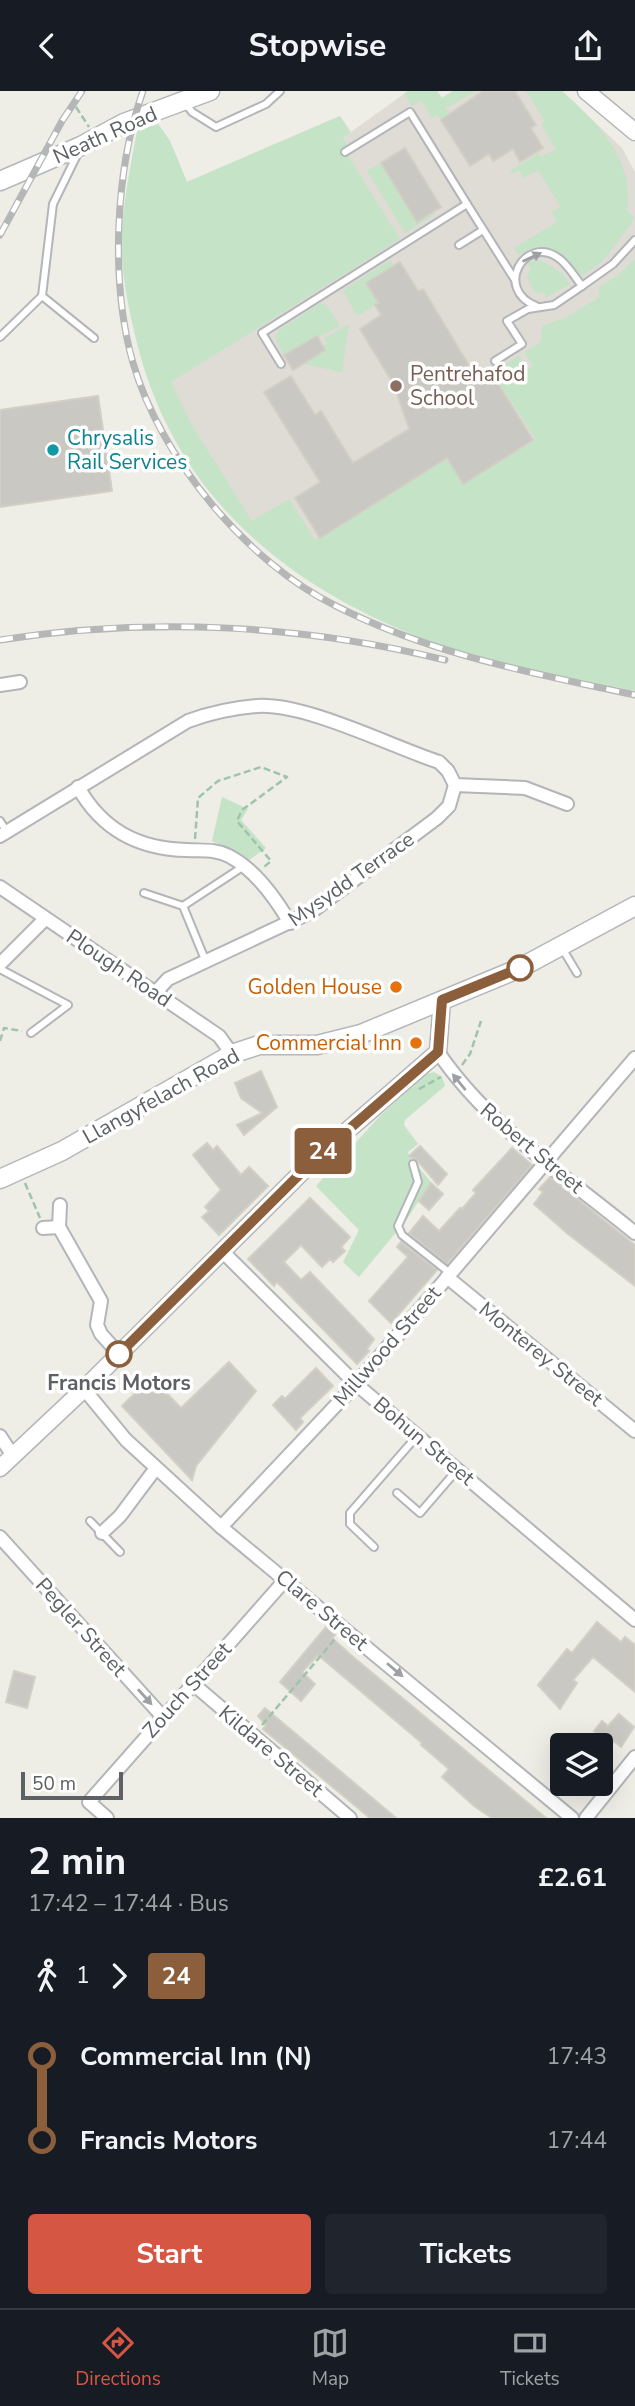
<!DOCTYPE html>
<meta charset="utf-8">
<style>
:root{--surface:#171b24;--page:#20242c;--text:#f1f3f6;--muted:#9ea1a6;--line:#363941;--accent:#d65644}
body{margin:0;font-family:"Nunito Sans",sans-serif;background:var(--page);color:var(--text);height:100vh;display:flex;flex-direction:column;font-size:26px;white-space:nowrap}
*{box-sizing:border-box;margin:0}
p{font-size:23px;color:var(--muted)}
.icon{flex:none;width:38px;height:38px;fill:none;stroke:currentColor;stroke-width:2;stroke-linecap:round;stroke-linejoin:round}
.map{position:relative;height:1727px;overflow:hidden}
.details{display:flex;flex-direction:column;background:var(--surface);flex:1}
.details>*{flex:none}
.badge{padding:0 14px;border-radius:5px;font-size:24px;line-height:46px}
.tools{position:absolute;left:550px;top:1642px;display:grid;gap:14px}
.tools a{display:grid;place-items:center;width:63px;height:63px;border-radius:7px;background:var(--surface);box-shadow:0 7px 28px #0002;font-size:35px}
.scale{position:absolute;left:21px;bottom:18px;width:102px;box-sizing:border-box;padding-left:7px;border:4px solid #5d6064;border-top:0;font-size:19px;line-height:24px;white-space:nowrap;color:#5d6064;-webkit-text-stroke:5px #fff;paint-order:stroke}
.map>.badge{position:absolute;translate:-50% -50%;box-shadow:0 0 0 4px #fff}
.legs{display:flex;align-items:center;gap:10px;height:77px;padding:0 28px;font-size:23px}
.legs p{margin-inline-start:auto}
.headline{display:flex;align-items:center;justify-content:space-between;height:119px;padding:0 28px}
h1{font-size:38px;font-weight:700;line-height:52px}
.button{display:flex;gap:14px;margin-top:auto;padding:14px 28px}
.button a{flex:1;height:80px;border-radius:7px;background:var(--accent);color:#fff;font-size:28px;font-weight:700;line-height:80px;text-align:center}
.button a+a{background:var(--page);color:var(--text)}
ul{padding:0 28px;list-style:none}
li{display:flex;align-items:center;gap:24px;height:84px;font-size:26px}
li i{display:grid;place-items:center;width:10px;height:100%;margin:0 9px;background:currentColor}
li i::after{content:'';width:18px;height:18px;margin:-9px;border:5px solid;border-radius:50%;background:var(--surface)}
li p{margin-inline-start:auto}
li:first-child i{background:linear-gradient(#0000 50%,currentColor 0)}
li:last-child i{background:linear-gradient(currentColor 50%,#0000 0)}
header{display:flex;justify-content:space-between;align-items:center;height:91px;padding:0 28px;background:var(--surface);font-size:32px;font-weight:700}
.tabs{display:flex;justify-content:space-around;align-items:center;height:98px;border-top:2px solid var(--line);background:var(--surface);font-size:19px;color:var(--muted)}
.tabs a{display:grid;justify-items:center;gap:4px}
.tabs .active{color:var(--accent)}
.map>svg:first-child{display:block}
.education{fill:#dedcd4}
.green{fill:#c5e3c7}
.building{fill:#cac8c2;stroke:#d2cfc5;stroke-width:2}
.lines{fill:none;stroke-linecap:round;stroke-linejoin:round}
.service-casing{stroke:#b3b5b9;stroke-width:10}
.minor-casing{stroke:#b3b5b9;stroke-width:16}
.tertiary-casing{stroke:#b3b5b9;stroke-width:19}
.secondary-casing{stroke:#b4b7bb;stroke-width:21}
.path{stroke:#9fc3ab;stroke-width:2.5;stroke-dasharray:7 3.5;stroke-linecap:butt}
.service{stroke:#fff;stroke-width:6}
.minor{stroke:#fff;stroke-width:12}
.tertiary{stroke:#fff;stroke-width:16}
.secondary{stroke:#fff;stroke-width:18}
.rail-casing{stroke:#b5b6b6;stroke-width:7}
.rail{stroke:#fff;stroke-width:4.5;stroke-dasharray:13;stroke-linecap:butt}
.oneway{fill:#9ea0a2}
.line-1-casing{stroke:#fff;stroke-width:16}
.line-1{stroke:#8b5e3c;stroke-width:10}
.education-dot{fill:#8d6e63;stroke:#fff;stroke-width:2.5}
.culture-dot{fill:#0f9aa8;stroke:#fff;stroke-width:2.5}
.stop-1-dot{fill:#fff;stroke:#8b5e3c;stroke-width:3.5}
.food-dot{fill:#e8710a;stroke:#fff;stroke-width:2.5}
.labels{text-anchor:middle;stroke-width:7;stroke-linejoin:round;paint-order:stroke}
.street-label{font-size:21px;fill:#5d6064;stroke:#fff}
.education-label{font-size:21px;fill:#785e54;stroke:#fff;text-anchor:start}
.culture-label{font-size:21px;fill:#0d838f;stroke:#fff;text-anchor:start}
.food-label{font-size:21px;fill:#c56008;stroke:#fff;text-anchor:end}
.stop-label{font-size:21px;font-weight:bold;fill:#5d6064;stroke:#fff}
</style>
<header><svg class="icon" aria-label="back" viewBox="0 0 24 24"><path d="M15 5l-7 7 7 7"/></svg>Stopwise<svg class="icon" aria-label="share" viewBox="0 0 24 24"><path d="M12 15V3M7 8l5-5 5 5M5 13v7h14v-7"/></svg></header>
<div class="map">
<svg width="635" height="1727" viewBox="0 0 635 1727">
<rect width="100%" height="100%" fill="#eeede6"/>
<!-- education -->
<path class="education" d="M408,0H437L442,7L453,0H562L622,57L635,81V570L254,441L162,315L158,33L170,50L187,91L340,25L351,41Z"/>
<!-- green -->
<g class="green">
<path d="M408,0H437L442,7L453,0H476L446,17L478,70L448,25L441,29L437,24L432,27L421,9L412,15L404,3Z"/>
<path d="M526,0H562C597,32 635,67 627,120L634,126L631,133L602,171L579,186C561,165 546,147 518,164L514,157L557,131L552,121L561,116L538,79L524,87L519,79L512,83L510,80L539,62L541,66L556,58L541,33L545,30Z"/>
<path d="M340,25L350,42L343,46L347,54L343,57L400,148L171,291L193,336L252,430L289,408L315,449L440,371L437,351L463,393L535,347L493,283L519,264L528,278L533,275L524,261L541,251L542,235L567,226L599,206V196L617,185L635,168V600C568,586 498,576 434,552C286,497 172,404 135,244C127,210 120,175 122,140C124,106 131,73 137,40L158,33L170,50L187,91Z"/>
<path d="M381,72L417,131L434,121L435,123L405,142L367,80Z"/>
<path d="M538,168L563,183L570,193L545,207V203L535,201L527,187L531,177L527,173Z"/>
<path d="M390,169L393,175L367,192L379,212L357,225L343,199Z"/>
<path d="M320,212L326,214L340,235L284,264L275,247L279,239Z"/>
<path d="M349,233L342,281L303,273L325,260L323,255L327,253L324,248Z"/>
<path d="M222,706L248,718L241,729L266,757L249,769L238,761L212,750Z"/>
<path d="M434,981L442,986L445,995L405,1029L404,1034L418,1053L408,1061L409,1065L431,1091L407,1128L359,1186L343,1171L359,1139L316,1095L380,1025L426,983Z"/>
</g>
<!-- building -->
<g class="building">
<path d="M483,0H515L536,34L531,37L543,57L520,71L513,58L493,70L489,63L470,75L441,29Z"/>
<path d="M405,57L441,116L417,131L381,72Z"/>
<path d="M400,171L418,200L423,198L479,291L492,283L533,349L463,393L447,367L320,447L295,407L320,391L264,301L291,285L315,324L321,320L353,372L409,338L394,294L360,238L381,224L375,214L379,212L366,192Z"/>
<path d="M317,245L325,259L293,279L284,264Z"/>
<path d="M98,305L112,400L0,416V319Z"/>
<path d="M261,980L277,1016L244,1044L237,1034L262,1022L241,1007L235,992Z"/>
<path d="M207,1052L213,1059L217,1055L241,1084L249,1076L268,1095L219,1144L202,1126L209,1120L205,1116L221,1099L193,1064Z"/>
<path d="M420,1055L447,1083L438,1094L417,1069L409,1065Z"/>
<path d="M512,1057L532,1074L447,1173L409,1142L423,1125L439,1140L460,1117L462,1118L476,1102L473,1099Z"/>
<path d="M550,1086L635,1154V1195L568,1143L534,1113L543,1101L539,1098Z"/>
<path d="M431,1092L443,1103L429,1119L419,1110Z"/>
<path d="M310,1107L350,1146L341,1156L345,1160L333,1171L330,1168L322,1176L301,1154L284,1171L301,1189L310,1181L374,1248L367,1258L369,1260L357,1273L277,1191L274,1195L248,1168Z"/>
<path d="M401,1151L437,1179L391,1232L369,1210L408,1166L397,1156Z"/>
<path d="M229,1271L256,1300L196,1375L192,1389L122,1315L151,1286L181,1317Z"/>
<path d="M316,1277L333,1295L300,1327L303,1331L296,1339L273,1314L282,1305L285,1308Z"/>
<path d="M597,1531L621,1551L625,1546L635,1554V1601L593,1566L573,1589L577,1592L560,1618L538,1594L567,1558L572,1562Z"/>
<path d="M326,1536L335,1544L332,1547L352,1565L546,1727H492L474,1715L442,1686L449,1678L421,1654L422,1652L318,1564L302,1581L315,1593L301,1610L280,1591Z"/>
<path d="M14,1580L35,1586L27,1617L6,1611Z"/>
<path d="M265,1617L396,1727H370L263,1638L266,1634L258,1625Z"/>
<path d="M619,1623L634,1636L621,1656L614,1650L611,1654L594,1640L602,1630L608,1635Z"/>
</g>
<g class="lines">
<!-- service casing -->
<g class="service-casing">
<g id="service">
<path d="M186,13L192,21L216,36L266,13L280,0"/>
<path d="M345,61L410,21L467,113"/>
<path d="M459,154L483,139"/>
<path d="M582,195L613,173L635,149"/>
<path d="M42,205L94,247"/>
<path d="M0,246L42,205L53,113L79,60"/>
<path d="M495,270L522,253L507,230L528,218L554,214L582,195C574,185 567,172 557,166C524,145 494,198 536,215"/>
<path d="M281,273L262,242L467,113L515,189"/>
<path d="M0,730L7,741"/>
<path d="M144,802L183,815"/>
<path d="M562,857L577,882"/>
<path d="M206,871L183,815L244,775"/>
<path d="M0,878L68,914L31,942"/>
<path d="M413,1073L418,1091L398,1135L402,1144L450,1182"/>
<path d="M397,1402L420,1422L457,1379"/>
<path d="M90,1430L120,1461"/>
<path d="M374,1456L350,1433V1422L417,1345"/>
</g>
</g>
<!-- minor casing -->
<g class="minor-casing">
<g id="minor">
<path d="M0,594L20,591"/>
<path d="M78,696C102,739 138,758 187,759C202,760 216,758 229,765C254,778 276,808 290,832"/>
<path d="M0,745L188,630C210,622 233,617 257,615C306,612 390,655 439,671L448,680L455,694L525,697L567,713"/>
<path d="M0,796L219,945L232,963"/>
<path d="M0,873L45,828"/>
<path d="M156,901L168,888L311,821L437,727L449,715L455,694"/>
<path d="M438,961C488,1035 567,1086 635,1142"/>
<path d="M60,1114L59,1136L101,1210L97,1234L101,1243L119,1263"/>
<path d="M43,1137L59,1136"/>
<path d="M222,1160L356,1293L635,1529"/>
<path d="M447,1186L635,1340"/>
<path d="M84,1298L126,1349L221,1436L572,1727"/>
<path d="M0,1345L13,1365"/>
<path d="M221,1436L356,1293L635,967"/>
<path d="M102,1442L120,1425L156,1377"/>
<path d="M0,1446L162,1625"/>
<path d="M192,1592L350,1727"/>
<path d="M107,1727L89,1711L286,1488"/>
<path d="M586,1727L635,1666"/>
</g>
</g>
<!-- tertiary casing -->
<g class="tertiary-casing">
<g id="tertiary">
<path d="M586,0L635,41"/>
<path d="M0,1377L84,1298L318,1065L438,961L442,909"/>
</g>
</g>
<!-- secondary casing -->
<g class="secondary-casing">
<g id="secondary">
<path d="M0,90L81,55L124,32L210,0"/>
<path d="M0,1088L62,1060L232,963L259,954H317L361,943L520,877L635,815"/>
</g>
</g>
<!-- path -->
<g class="path">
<path d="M76,16L89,36"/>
<path d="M195,748L198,707L218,690L261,676L287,686L242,719L237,730L271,770L264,776"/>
<path d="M0,950L4,937L22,940"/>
<path d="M462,974L470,963L481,930"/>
<path d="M419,998L441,986"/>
<path d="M25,1092L40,1127"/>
<path d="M262,1634L335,1548"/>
</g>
<!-- service -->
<use href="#service" class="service"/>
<!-- minor -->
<use href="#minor" class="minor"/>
<!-- tertiary -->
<use href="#tertiary" class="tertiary"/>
<!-- secondary -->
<use href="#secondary" class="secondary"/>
<!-- rail casing -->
<g class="rail-casing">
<g id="rail">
<path d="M143,0C115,79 110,191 133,272C161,368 247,471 336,515C430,563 532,582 635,604"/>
<path d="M0,144L62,30L82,0"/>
<path d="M0,549C147,526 300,533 445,569"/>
</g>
</g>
<!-- rail -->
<use href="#rail" class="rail"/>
</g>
<!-- one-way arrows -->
<defs><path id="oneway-solid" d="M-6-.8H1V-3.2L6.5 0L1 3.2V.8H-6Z" transform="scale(1.75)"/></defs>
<g class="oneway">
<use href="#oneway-solid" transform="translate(532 166) rotate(-25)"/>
<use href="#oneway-solid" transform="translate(459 991) rotate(-129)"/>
<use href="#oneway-solid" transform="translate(395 1579) rotate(40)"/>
<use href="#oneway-solid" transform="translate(145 1606) rotate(48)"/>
</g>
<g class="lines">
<!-- line-1 casing -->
<g class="line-1-casing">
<path id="line-1" d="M119,1263L318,1065L438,961L442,909L520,877"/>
</g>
<!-- line-1 -->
<use href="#line-1" class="line-1"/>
</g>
<!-- markers -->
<circle class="education-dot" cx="396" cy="295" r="7"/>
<circle class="culture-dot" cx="53" cy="359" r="7"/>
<g class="stop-1-dot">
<circle cx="520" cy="877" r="12"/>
<circle cx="119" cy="1263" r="12"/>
</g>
<g class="food-dot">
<circle cx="396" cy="896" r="7"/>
<circle cx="416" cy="952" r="7"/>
</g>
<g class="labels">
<!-- street labels -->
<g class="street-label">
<text transform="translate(105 44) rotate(-24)" y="7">Neath Road</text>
<text transform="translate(351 788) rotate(-35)" y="7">Mysydd Terrace</text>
<text transform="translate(119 877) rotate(34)" y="7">Plough Road</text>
<text transform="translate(161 1005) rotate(-29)" y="7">Llangyfelach Road</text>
<text transform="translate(532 1057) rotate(40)" y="7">Robert Street</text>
<text transform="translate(387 1255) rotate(-49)" y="7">Millwood Street</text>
<text transform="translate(541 1263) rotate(39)" y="7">Monterey Street</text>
<text transform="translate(424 1350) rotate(40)" y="7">Bohun Street</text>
<text transform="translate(322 1519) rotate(40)" y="7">Clare Street</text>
<text transform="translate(81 1536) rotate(48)" y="7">Pegler Street</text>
<text transform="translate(187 1599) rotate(-48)" y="7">Zouch Street</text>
<text transform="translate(271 1660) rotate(40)" y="7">Kildare Street</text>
</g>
<!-- education labels -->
<g class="education-label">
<text x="410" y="290">Pentrehafod<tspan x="410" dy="24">School</tspan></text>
</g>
<!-- culture labels -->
<g class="culture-label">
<text x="67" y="354">Chrysalis<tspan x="67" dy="24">Rail Services</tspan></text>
</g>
<!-- food labels -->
<g class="food-label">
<text x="382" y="903">Golden House</text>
<text x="402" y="959">Commercial Inn</text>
</g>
<!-- stop labels -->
<g class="stop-label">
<text x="119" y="1299">Francis Motors</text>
</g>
</g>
</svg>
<div class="tools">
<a><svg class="icon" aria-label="layers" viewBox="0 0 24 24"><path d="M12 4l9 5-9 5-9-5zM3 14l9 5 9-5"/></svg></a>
</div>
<div class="scale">50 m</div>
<b class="badge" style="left:323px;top:1060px;background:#8b5e3c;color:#fff">24</b>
</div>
<section class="details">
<div class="headline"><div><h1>2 min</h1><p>17:42 – 17:44 · Bus</p></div><b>£2.61</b></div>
<div class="legs"><svg class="icon" aria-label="walk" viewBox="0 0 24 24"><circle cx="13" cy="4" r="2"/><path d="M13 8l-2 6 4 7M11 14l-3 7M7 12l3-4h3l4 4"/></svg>1<svg class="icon" aria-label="forward" viewBox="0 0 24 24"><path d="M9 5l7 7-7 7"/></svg><b class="badge" style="background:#8b5e3c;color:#fff">24</b></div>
<ul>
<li><i style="color:#8b5e3c"></i><b>Commercial Inn (N)</b><p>17:43</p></li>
<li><i style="color:#8b5e3c"></i><b>Francis Motors</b><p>17:44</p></li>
</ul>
<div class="button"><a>Start</a><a>Tickets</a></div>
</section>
<nav class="tabs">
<a class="active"><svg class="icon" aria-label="directions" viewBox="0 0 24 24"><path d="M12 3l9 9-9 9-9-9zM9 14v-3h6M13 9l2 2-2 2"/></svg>Directions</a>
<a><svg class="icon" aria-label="map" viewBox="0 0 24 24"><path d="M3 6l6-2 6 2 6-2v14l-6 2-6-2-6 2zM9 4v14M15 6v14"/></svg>Map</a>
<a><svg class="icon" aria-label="tickets" viewBox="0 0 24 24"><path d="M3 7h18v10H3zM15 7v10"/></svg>Tickets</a>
</nav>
